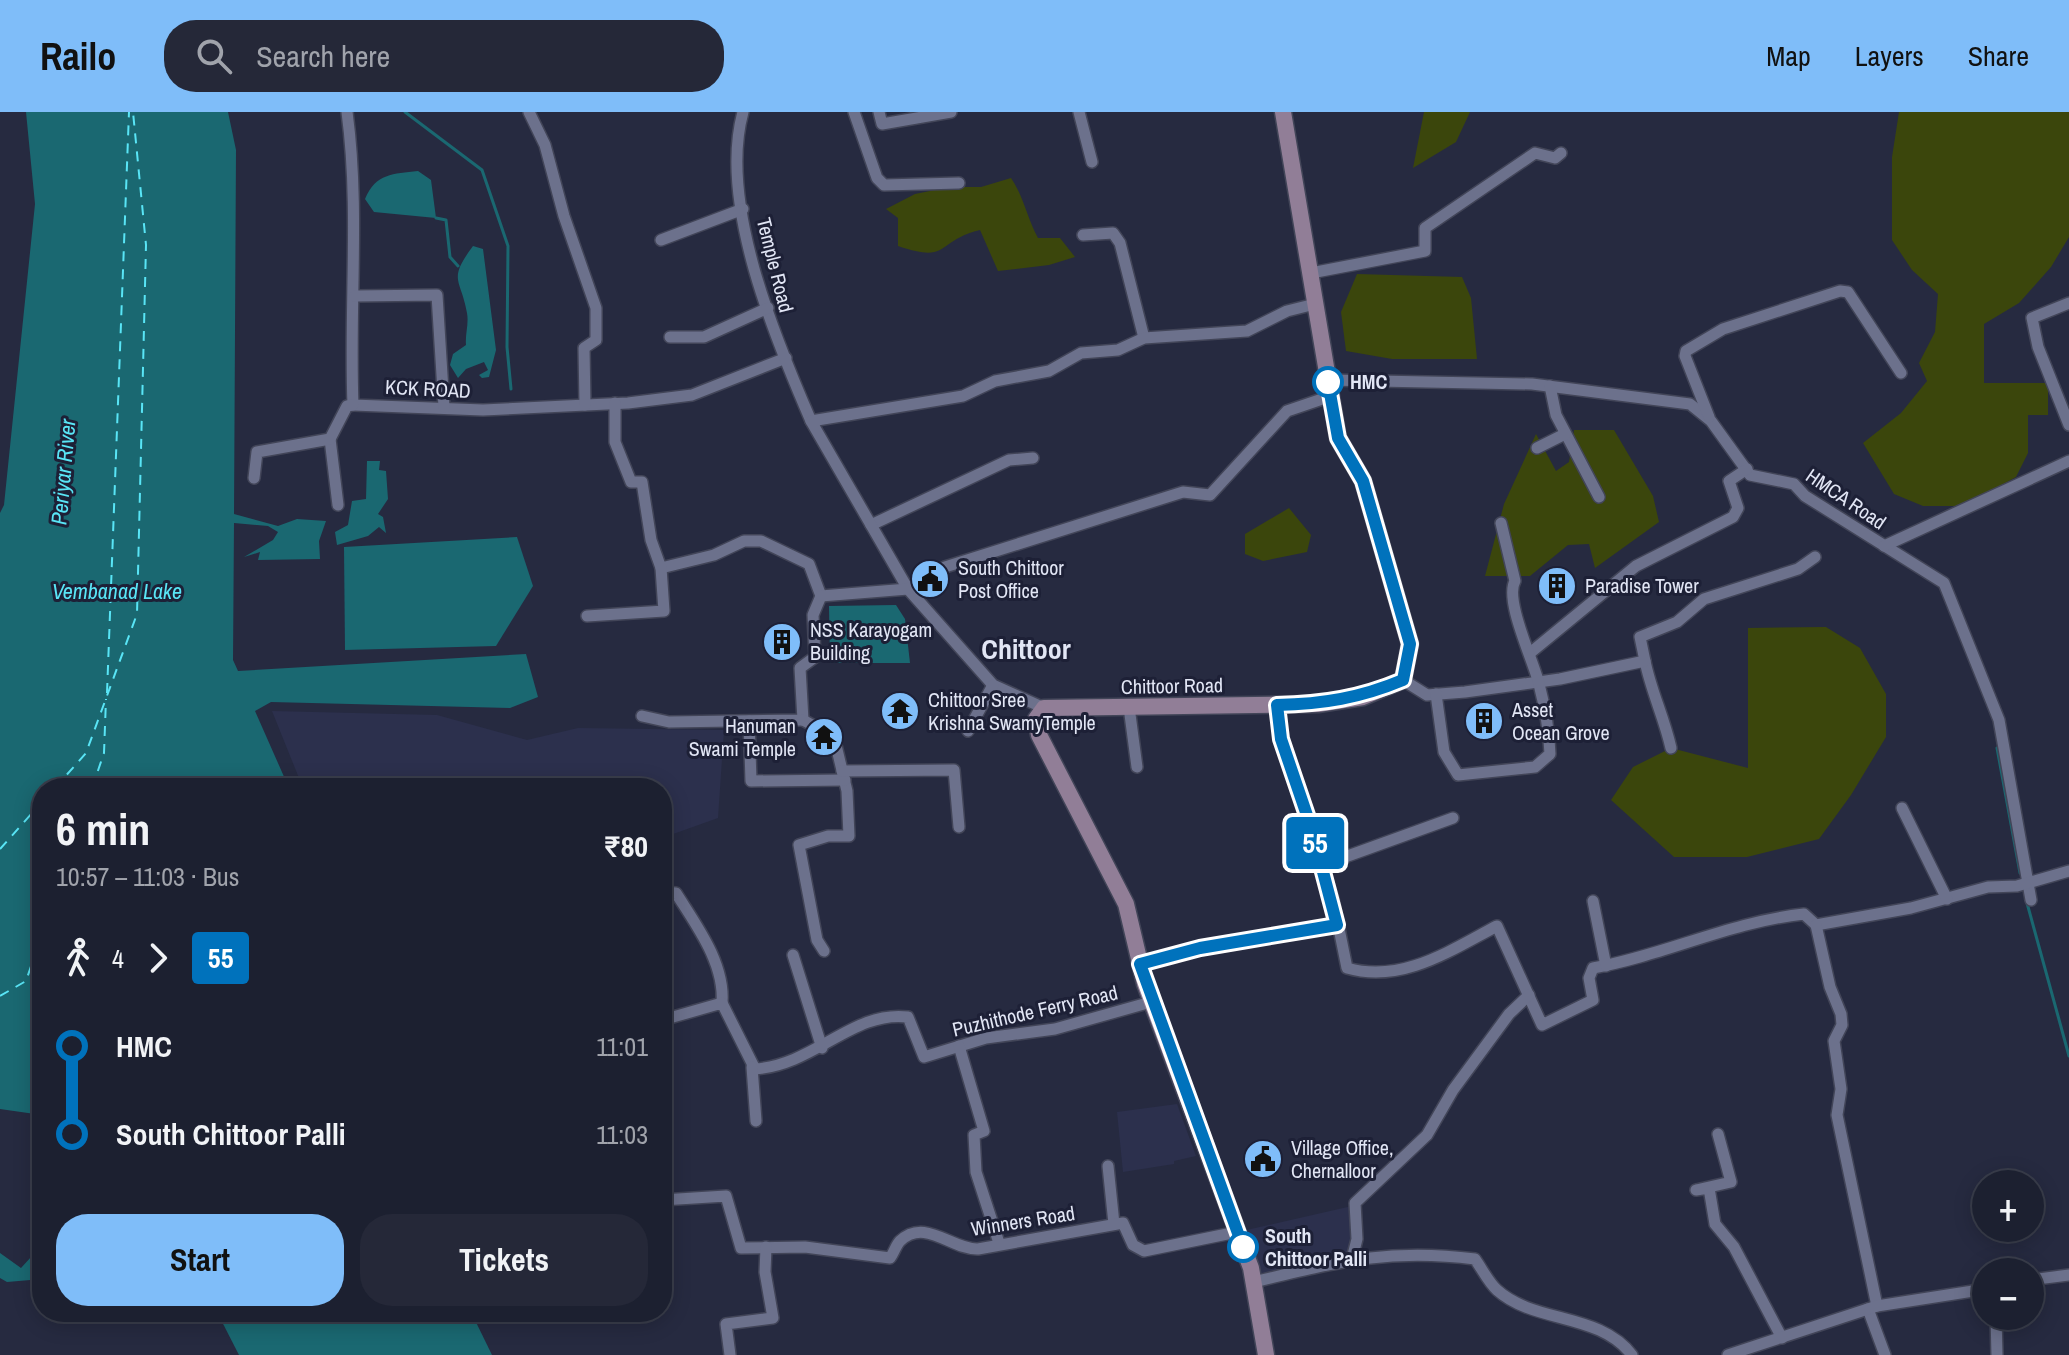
<!DOCTYPE html>
<meta charset="utf-8">
<style>
:root{--surface:#1c2030;--page:#252838;--text:#f1f3f6;--muted:#a0a3ab;--line:#3a3e4c;--accent:#7fbdf9}
body{margin:0;font-family:"Archivo Narrow",sans-serif;background:var(--page);color:var(--text);height:100vh;display:flex;flex-direction:column;font-size:30px;white-space:nowrap}
*{box-sizing:border-box;margin:0}
p{font-size:26px;color:var(--muted)}
.icon{flex:none;width:44px;height:44px;fill:none;stroke:currentColor;stroke-width:2;stroke-linecap:round;stroke-linejoin:round}
.map{position:relative;flex:1;overflow:hidden}
.sheet{position:absolute;left:32px;top:666px;width:640px;height:544px;display:flex;flex-direction:column;background:var(--surface);border-radius:32px;box-shadow:0 4px 20px #0003,0 0 0 2px var(--line)}
.sheet>*{flex:none}
.badge{padding:0 16px;border-radius:6px;font-size:28px;line-height:52px}
.controls{position:absolute;left:1972px;top:1058px;display:grid;gap:16px}
.controls a{display:grid;place-items:center;width:72px;height:72px;border-radius:50%;background:var(--surface);box-shadow:0 4px 20px #0003,0 0 0 2px var(--line);font-size:40px}
.map>.badge{position:absolute;translate:-50% -50%;box-shadow:0 0 0 4px #fff}
.legs{display:flex;align-items:center;gap:12px;height:88px;padding:0 24px;font-size:26px}
.legs p{margin-inline-start:auto}
.overview{display:flex;align-items:center;justify-content:space-between;height:136px;padding:0 24px}
h1{font-size:44px;font-weight:700;line-height:60px}
.primary-button{display:flex;gap:16px;margin-top:auto;padding:16px 24px}
.primary-button a{flex:1;height:92px;border-radius:32px;background:var(--accent);color:#111;font-size:32px;font-weight:700;line-height:92px;text-align:center}
.primary-button a+a{background:var(--page);color:var(--text)}
ul{padding:0 24px;list-style:none}
li{display:flex;align-items:center;gap:28px;height:88px;font-size:30px}
li i{display:grid;place-items:center;width:12px;height:100%;margin:0 10px;background:currentColor}
li i::after{content:'';width:20px;height:20px;margin:-10px;border:6px solid;border-radius:50%;background:var(--surface)}
li p{margin-inline-start:auto}
li:first-child i{background:linear-gradient(#0000 50%,currentColor 0)}
li:last-child i{background:linear-gradient(currentColor 50%,#0000 0)}
header{display:flex;align-items:center;gap:48px;box-sizing:border-box;height:112px;padding:0 40px;background:var(--accent);color:#111}
header strong{font-size:38px}
nav{display:flex;gap:44px;margin-inline-start:auto;font-size:28px}
.search{width:560px;height:72px;background:var(--page);display:flex;align-items:center;gap:20px;box-sizing:border-box;padding:0 28px;border-radius:32px;color:var(--muted);font-size:30px}
.map>svg:first-child{display:block}
.built{fill:#2c304d}
.green{fill:#3b460c}
.water{fill:#1a6871}
.lines{fill:none;stroke-linecap:round;stroke-linejoin:round}
.stream{stroke:#1a6871;stroke-width:3}
.ferry{stroke:#59e5f6;stroke-width:2;stroke-dasharray:10 8;stroke-linecap:butt}
.street-casing{stroke:#424558;stroke-width:14}
.secondary-casing{stroke:#424558;stroke-width:19}
.street{stroke:#6c718c;stroke-width:11}
.secondary{stroke:#917e97;stroke-width:16}
.line-1-casing{stroke:#fff;stroke-width:18}
.line-1{stroke:#0072bc;stroke-width:12}
.stop-1-dot{fill:#fff;stroke:#0072bc;stroke-width:4}
.labels{text-anchor:middle;stroke-width:6;stroke-linejoin:round;paint-order:stroke}
.street-label{font-size:20px;fill:#e2e6f5;stroke:#1d2036}
.stop-label{font-size:20px;font-weight:bold;fill:#e2e6f5;stroke:#1d2036;text-anchor:start}
.poi-label{font-size:20px;fill:#e2e6f5;stroke:#1d2036;text-anchor:start}
.water-label{font-size:22px;font-style:italic;fill:#59e5f6;stroke:#1d2036}
.district-label{font-size:28px;font-weight:bold;fill:#e2e6f5;stroke:#1d2036}
</style>
<header>
<strong>Railo</strong>
<div class="search"><svg class="icon" aria-label="search" viewBox="0 0 24 24"><circle cx="10" cy="10" r="6"/><path d="M15 15l6 6"/></svg>Search here</div>
<nav><a>Map</a><a>Layers</a><a>Share</a></nav>
</header>
<div class="map">
<svg width="2069" height="1243" viewBox="0 0 2069 1243">
<rect width="100%" height="100%" fill="#262a40"/>
<!-- built -->
<g class="built">
<path d="M272,599L437,603L527,628L578,616L724,618L718,706L662,726V676H303Z"/>
<path d="M1177,992L1196,1044L1174,1049V1052L1123,1060L1117,1000Z"/>
<path d="M1352,1094L1355,1123L1350,1144L1261,1164L1242,1119Z"/>
</g>
<!-- green -->
<g class="green">
<path d="M1424,0H1470L1456,30L1413,56Z"/>
<path d="M1899,0H2069V125L2051,155L2019,191L1984,212V271H2048V303H2028V341L2016,365L1964,394H1923L1894,382L1863,331L1901,301L1927,269L1919,251L1935,220L1938,182L1912,158L1892,128V45Z"/>
<path d="M1011,66C1024,85 1027,106 1038,126H1060L1075,145L1049,153L998,159L980,118C935,129 951,152 898,134V106L886,97L915,82L950,75H981Z"/>
<path d="M1357,162L1462,165L1471,186L1477,247H1392L1346,239L1341,200Z"/>
<path d="M1574,318H1614L1653,384L1659,410L1595,456L1589,432L1568,433L1530,464H1485L1504,392L1536,322L1556,359L1569,350Z"/>
<path d="M1289,396L1311,423L1307,440L1263,449L1245,442V422Z"/>
<path d="M1826,515L1860,536L1886,582V625L1851,683L1819,727L1747,745H1674L1611,688L1633,655L1671,636L1748,656V516Z"/>
</g>
<!-- water -->
<g class="water">
<path d="M26,0H228L236,38L234,402L278,414L297,407L326,409L319,429L320,447L258,448L260,440L244,445L273,428L278,420L268,414L234,411L233,548L238,559L526,542L538,585L510,596L271,590L255,599L289,676H42V1003L0,997V401L4,393L35,92Z"/>
<path d="M418,59L431,68L436,106L374,100L365,87C376,61 393,62 418,59Z"/>
<path d="M473,134L483,137L496,238L489,265L482,266L479,263L488,258L484,250L466,257L458,266L450,253L453,242L466,233C465,222 469,212 467,201C461,166 447,169 473,134Z"/>
<path d="M367,349H380L379,358L386,359L388,387L378,402L383,405L386,421L379,415L368,424L337,433L335,420L348,413L352,389L366,387Z"/>
<path d="M517,425L533,474L496,534L345,538L344,435Z"/>
<path d="M896,493L905,507L910,551H830L829,494Z"/>
<path d="M42,1133V1167L7,1170L0,1166V1141L21,1156Z"/>
<path d="M217,1200H471L492,1243H239Z"/>
</g>
<g class="lines">
<!-- stream -->
<g class="stream">
<path d="M405,0L482,58L508,134L507,235L511,277"/>
<path d="M436,106L446,108L450,145L458,154"/>
<path d="M1997,636L2020,761"/>
<path d="M2027,791L2069,944"/>
</g>
<!-- ferry -->
<g class="ferry">
<path d="M107,581L129,0"/>
<path d="M55,676L86,641L137,502L146,133L133,0"/>
<path d="M92,676L104,641L106,587"/>
<path d="M0,737L42,690"/>
<path d="M0,884L26,869L42,822"/>
</g>
<!-- street casing -->
<g class="street-casing">
<g id="street">
<path d="M347,0C360,97 349,195 353,293L483,298L628,291L692,283L786,246"/>
<path d="M529,0L545,33L564,104L596,196V228L584,236L585,293"/>
<path d="M743,0C718,90 775,226 811,309"/>
<path d="M854,0L877,66L884,73L959,71"/>
<path d="M879,0L882,12L951,0"/>
<path d="M1079,0L1092,50"/>
<path d="M1083,123L1113,121L1120,131L1144,226"/>
<path d="M661,128L743,97"/>
<path d="M1311,161L1425,139V116L1535,41L1555,46L1561,41"/>
<path d="M355,184L437,183L444,295"/>
<path d="M2069,191L2032,206L2038,235L2069,313"/>
<path d="M670,225H704L768,196"/>
<path d="M1328,268L1532,272L1690,292L1711,309L1750,363L1794,372L1805,384L1944,471L1999,608L2031,788"/>
<path d="M1550,274L1556,303L1599,385"/>
<path d="M1709,305L1685,244L1686,239L1723,217L1840,179L1848,180L1901,261"/>
<path d="M330,327L338,393"/>
<path d="M1537,336L1565,322"/>
<path d="M254,366L257,340L330,327L347,294L353,293"/>
<path d="M871,413L1009,348L1033,346"/>
<path d="M1884,434L2069,349"/>
<path d="M661,456L714,443L744,429H761L809,452L821,484"/>
<path d="M587,504L664,499L661,456L651,428L642,370H631L615,330V291"/>
<path d="M1530,541L1636,454L1733,405L1738,396L1729,369L1747,357"/>
<path d="M1645,549C1651,579 1664,605 1671,636"/>
<path d="M1403,568L1427,583L1465,580L1560,567L1645,549L1640,525L1677,510L1704,487L1798,457L1815,445"/>
<path d="M1436,582L1444,640L1458,663L1535,655L1550,642C1549,618 1545,595 1539,572C1534,550 1504,488 1515,469L1501,411"/>
<path d="M1277,593L1281,627L1333,787L1347,856C1402,872 1451,838 1497,814L1542,913L1593,888L1589,866L1593,856C1665,843 1730,810 1804,802L1816,813L1911,796L1988,775L2017,774L2069,759"/>
<path d="M1129,595L1137,655"/>
<path d="M1044,596L993,573L908,477L811,309L963,284L995,269L1049,259L1081,241L1118,238L1144,226L1247,219L1287,199L1315,192"/>
<path d="M642,604L669,610L803,608L800,556L815,545L813,503L821,484L908,477L945,455L1183,380L1210,383L1287,299L1331,284"/>
<path d="M803,608L834,625L847,679L849,724H828L799,733L817,828L824,839"/>
<path d="M749,609L751,669L845,668"/>
<path d="M968,619L993,573"/>
<path d="M842,659L954,658L959,715"/>
<path d="M1902,696L1947,787"/>
<path d="M1320,754L1453,706"/>
<path d="M662,780L676,781C696,813 725,851 722,891"/>
<path d="M1593,789L1606,854"/>
<path d="M1816,813L1830,875L1841,902L1842,913L1834,929L1841,977L1837,1003L1877,1194"/>
<path d="M793,843L822,936"/>
<path d="M1140,852L1200,836L1337,813"/>
<path d="M673,905L722,891L755,957C815,953 853,898 908,905L924,945L986,926L1055,917L1151,890"/>
<path d="M959,934L984,1019L974,1023L976,1060L999,1131"/>
<path d="M752,955L756,1009"/>
<path d="M1718,1022L1731,1070L1696,1078L1709,1076L1715,1112L1734,1135L1782,1226"/>
<path d="M1108,1054L1114,1112"/>
<path d="M662,1088L726,1084L741,1136L805,1135L890,1146C894,1141 896,1133 900,1129C925,1105 952,1138 978,1137L1123,1111L1133,1133L1144,1139L1237,1120"/>
<path d="M1352,1147L1357,1127L1355,1091L1427,1023L1453,978L1509,902L1529,883"/>
<path d="M2030,1168L2069,1163"/>
<path d="M1254,1170C1337,1150 1389,1136 1475,1147C1482,1157 1489,1171 1497,1178C1535,1212 1599,1200 1632,1243"/>
<path d="M1868,1197L1885,1243"/>
<path d="M1996,1204L1997,1243"/>
<path d="M730,1243L726,1212L773,1206L765,1160L766,1135"/>
<path d="M1728,1243L1877,1194L1986,1177"/>
</g>
</g>
<!-- secondary casing -->
<g class="secondary-casing">
<path id="secondary" d="M1266,1243L1251,1156L1145,872L1126,792L1039,623L1036,607L1044,596L1318,592L1363,585L1403,568L1410,532L1363,369L1338,326L1283,0"/>
</g>
<!-- street -->
<use href="#street" class="street"/>
<!-- secondary -->
<use href="#secondary" class="secondary"/>
</g>
<g class="lines">
<!-- line-1 casing -->
<g class="line-1-casing">
<path id="line-1" d="M1243,1135L1140,852L1200,836L1337,813L1312,718L1281,627L1277,593C1323,592 1360,586 1403,568L1410,532L1363,369L1338,326L1328,270"/>
</g>
<!-- line-1 -->
<use href="#line-1" class="line-1"/>
</g>
<!-- icons -->
<defs>
<g id="civic-disc" transform="scale(2)"><circle r="9.5" fill="#7fbdf9" stroke="#1d2036"/><path d="M-.6-6.5H3V-4.5H.6V-3L4-1V1h2V6H-6V1h2V-1L-.6-3ZM-1.2 2.5V6h2.4V2.5Z" fill="#111"/></g>
<g id="building-disc" transform="scale(2)"><circle r="9.5" fill="#7fbdf9" stroke="#1d2036"/><path d="M-4-6H4V6H1V3H-1V6H-4ZM-2.5-4.3h1.7v1.8h-1.7ZM.8-4.3h1.7v1.8H.8ZM-2.5-1h1.7V.8h-1.7ZM.8-1h1.7V.8H.8Z" fill="#111"/></g>
<g id="temple-disc" transform="scale(2)"><circle r="9.5" fill="#7fbdf9" stroke="#1d2036"/><path d="M0-6L5-2H3V0L6.5 2.5H4V6H1.5V3h-3V6H-4V2.5H-6.5L-3 0V-2H-5Z" fill="#111"/></g>
</defs>
<g fill-rule="evenodd">
<use href="#civic-disc" x="930" y="467"/>
<use href="#building-disc" x="1557" y="474"/>
<use href="#building-disc" x="782" y="530"/>
<use href="#temple-disc" x="900" y="599"/>
<use href="#building-disc" x="1484" y="609"/>
<use href="#temple-disc" x="824" y="625"/>
<use href="#civic-disc" x="1263" y="1047"/>
</g>
<!-- markers -->
<g class="stop-1-dot">
<circle cx="1328" cy="270" r="14"/>
<circle cx="1243" cy="1135" r="14"/>
</g>
<g class="labels">
<!-- street labels -->
<g class="street-label">
<text transform="translate(775 153) rotate(76)" y="7">Temple Road</text>
<text transform="translate(428 277) rotate(3)" y="7">KCK ROAD</text>
<text transform="translate(1846 387) rotate(34)" y="7">HMCA Road</text>
<text transform="translate(1172 574) rotate(-1)" y="7">Chittoor Road</text>
<text transform="translate(1035 899) rotate(-13)" y="7">Puzhithode Ferry Road</text>
<text transform="translate(1023 1109) rotate(-9)" y="7">Winners Road</text>
</g>
<!-- stop labels -->
<g class="stop-label">
<text x="1350" y="277">HMC</text>
<text x="1265" y="1131">South<tspan x="1265" dy="23">Chittoor Palli</tspan></text>
</g>
<!-- poi labels -->
<g class="poi-label">
<text x="958" y="463">South Chittoor<tspan x="958" dy="23">Post Office</tspan></text>
<text x="1585" y="481">Paradise Tower</text>
<text x="810" y="525">NSS Karayogam<tspan x="810" dy="23">Building</tspan></text>
<text x="928" y="595">Chittoor Sree<tspan x="928" dy="23">Krishna SwamyTemple</tspan></text>
<text x="1512" y="605">Asset<tspan x="1512" dy="23">Ocean Grove</tspan></text>
<text x="796" y="621" text-anchor="end">Hanuman<tspan x="796" dy="23">Swami Temple</tspan></text>
<text x="1291" y="1043">Village Office,<tspan x="1291" dy="23">Chernalloor</tspan></text>
</g>
<!-- water labels -->
<g class="water-label">
<text transform="translate(63 360) rotate(-85)" y="8">Periyar River</text>
<text x="117" y="487">Vembanad Lake</text>
</g>
<!-- district labels -->
<g class="district-label">
<text x="1026" y="547">Chittoor</text>
</g>
</g>
</svg>
<div class="controls">
<a>+</a>
<a>−</a>
</div>
<b class="badge" style="left:1315px;top:731px;background:#0072bc;color:#fff">55</b>
<section class="sheet">
<div class="overview"><div><h1>6 min</h1><p>10:57 – 11:03 · Bus</p></div><b>₹80</b></div>
<div class="legs"><svg class="icon" aria-label="walk" viewBox="0 0 24 24"><circle cx="13" cy="4" r="2"/><path d="M13 8l-2 6 4 7M11 14l-3 7M7 12l3-4h3l4 4"/></svg>4<svg class="icon" aria-label="forward" viewBox="0 0 24 24"><path d="M9 5l7 7-7 7"/></svg><b class="badge" style="background:#0072bc;color:#fff">55</b></div>
<ul>
<li><i style="color:#0072bc"></i><b>HMC</b><p>11:01</p></li>
<li><i style="color:#0072bc"></i><b>South Chittoor Palli</b><p>11:03</p></li>
</ul>
<div class="primary-button"><a>Start</a><a>Tickets</a></div>
</section>
</div>
